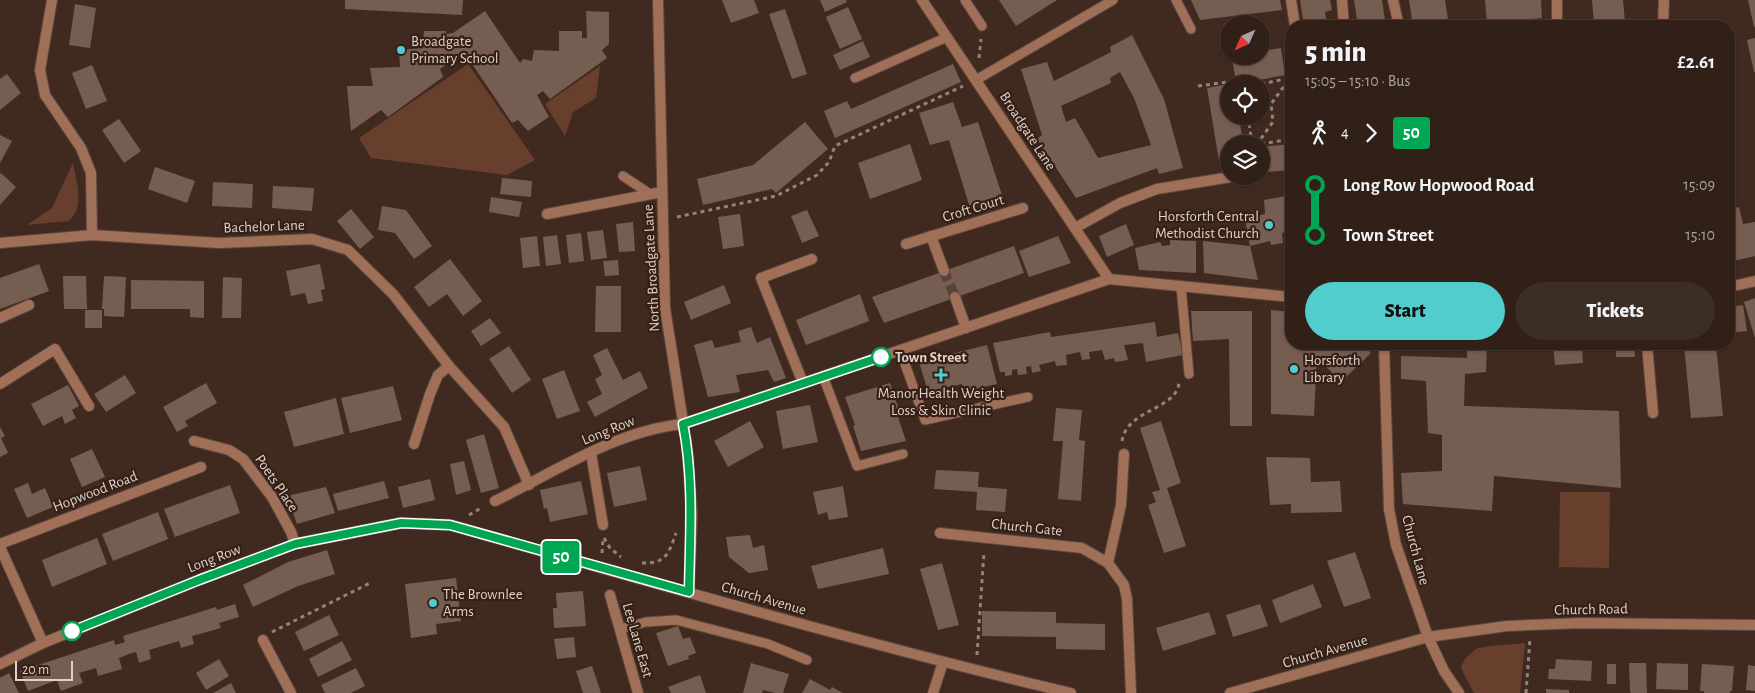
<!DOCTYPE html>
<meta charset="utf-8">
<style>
:root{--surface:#302018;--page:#3c2d25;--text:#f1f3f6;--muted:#a8a3a2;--line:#4b3e37;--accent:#52cdce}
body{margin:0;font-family:"Alegreya Sans",sans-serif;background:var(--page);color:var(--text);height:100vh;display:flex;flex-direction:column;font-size:19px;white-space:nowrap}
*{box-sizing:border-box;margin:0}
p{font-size:16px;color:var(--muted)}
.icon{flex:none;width:28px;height:28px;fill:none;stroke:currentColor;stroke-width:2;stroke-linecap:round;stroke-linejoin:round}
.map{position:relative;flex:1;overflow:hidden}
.side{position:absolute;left:1285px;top:20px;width:450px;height:330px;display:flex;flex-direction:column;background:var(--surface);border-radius:20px;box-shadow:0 1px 4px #0004,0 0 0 1px var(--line)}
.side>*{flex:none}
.badge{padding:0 10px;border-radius:4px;font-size:18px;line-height:32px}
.needle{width:32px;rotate:225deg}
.controls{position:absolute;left:1220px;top:15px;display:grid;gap:10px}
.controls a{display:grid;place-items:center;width:50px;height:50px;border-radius:50%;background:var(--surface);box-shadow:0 1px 4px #0004,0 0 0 1px var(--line);font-size:25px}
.scale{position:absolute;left:15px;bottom:12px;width:58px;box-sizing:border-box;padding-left:5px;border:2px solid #dfd1ca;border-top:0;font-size:14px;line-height:18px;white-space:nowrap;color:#dfd1ca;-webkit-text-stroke:4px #352016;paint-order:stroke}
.map>.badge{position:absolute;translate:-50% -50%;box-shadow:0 0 0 2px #fff}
.legs{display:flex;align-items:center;gap:8px;height:55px;padding:0 20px;font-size:16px}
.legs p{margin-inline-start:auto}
.summary{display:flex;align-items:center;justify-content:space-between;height:85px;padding:0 20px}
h1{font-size:28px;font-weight:800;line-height:38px}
.cta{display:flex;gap:10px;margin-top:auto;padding:10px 20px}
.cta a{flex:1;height:58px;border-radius:30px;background:var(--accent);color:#111;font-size:20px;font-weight:800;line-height:58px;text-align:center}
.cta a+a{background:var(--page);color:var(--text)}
ul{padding:0 20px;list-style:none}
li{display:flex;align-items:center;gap:18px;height:50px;font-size:19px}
li i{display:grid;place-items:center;width:8px;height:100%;margin:0 6px;background:currentColor}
li i::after{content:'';width:12px;height:12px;margin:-6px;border:4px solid;border-radius:50%;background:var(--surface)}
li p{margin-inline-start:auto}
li:first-child i{background:linear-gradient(#0000 50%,currentColor 0)}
li:last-child i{background:linear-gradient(currentColor 50%,#0000 0)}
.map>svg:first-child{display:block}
.green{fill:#683f2c}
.building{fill:#765d51;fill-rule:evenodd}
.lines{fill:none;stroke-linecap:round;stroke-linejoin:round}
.minor-tunnel{stroke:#58433a;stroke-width:10;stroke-dasharray:10 5;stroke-linecap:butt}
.service-casing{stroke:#5d483f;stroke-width:11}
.minor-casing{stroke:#5d483f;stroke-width:12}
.tertiary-casing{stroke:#5d483f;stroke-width:12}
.path{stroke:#94827a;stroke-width:3;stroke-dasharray:4 4;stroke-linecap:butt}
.service{stroke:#a06f58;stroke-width:9}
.minor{stroke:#a06f58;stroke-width:10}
.tertiary{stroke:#a06f58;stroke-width:10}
.line-1-casing{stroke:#fff;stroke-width:11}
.line-1{stroke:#00a651;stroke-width:8}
.poi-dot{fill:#52cdce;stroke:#352016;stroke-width:2}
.stop-1-dot{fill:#fff;stroke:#00a651;stroke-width:2.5}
.labels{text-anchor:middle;stroke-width:4.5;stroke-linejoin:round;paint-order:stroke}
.poi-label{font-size:15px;fill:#dfd1ca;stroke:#352016;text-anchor:start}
.street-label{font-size:15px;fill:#dfd1ca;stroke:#352016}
.stop-label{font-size:15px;font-weight:bold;fill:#dfd1ca;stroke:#352016;text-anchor:start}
</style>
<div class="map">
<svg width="1755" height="693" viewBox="0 0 1755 693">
<rect width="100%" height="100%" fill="#402a20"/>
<!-- green -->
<g class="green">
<path d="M468,64L535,160L507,175L371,158L359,138Z"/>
<path d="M600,66L596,98L573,112L565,136L545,104Z"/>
<path d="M73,163C76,181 86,209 68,221L27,225L52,208Z"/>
<path d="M1560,492H1610L1609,568L1559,567Z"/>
<path d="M1525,643L1520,693H1474L1461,668C1462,661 1470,653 1476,649C1483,646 1515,644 1525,643Z"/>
</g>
<!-- building -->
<g class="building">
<path d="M345,0H463L462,15L345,9Z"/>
<path d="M722,0H754L759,13L731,23Z"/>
<path d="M820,0H846L847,2L825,12Z"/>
<path d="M999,0H1057L1016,26Z"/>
<path d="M1191,0H1280L1282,10L1200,20Z"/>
<path d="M1300,0H1330L1332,10L1325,12L1327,26H1304Z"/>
<path d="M1354,0H1382L1385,20L1375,22L1376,26H1358Z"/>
<path d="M1409,0H1445L1449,26H1413Z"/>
<path d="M1485,0H1541L1542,18L1487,23Z"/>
<path d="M1592,0H1623L1625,22L1594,25Z"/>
<path d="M1748,0H1755V27H1754Z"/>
<path d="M75,4L96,8L90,48L69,45Z"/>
<path d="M848,7L862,39L840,49L826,17Z"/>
<path d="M785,9L807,74L792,79L769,14Z"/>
<path d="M485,11L520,63L523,59L532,61L534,50L559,51V31H582V38H587L586,11L609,12V44L602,50L607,58L550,99L543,91L537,95L549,117L528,131L518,120L512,123L464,52L440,69L443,77L388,117L381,110L351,131L347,86H373L370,68L400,67L399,50L423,48L424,31H446V34L453,33Z"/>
<path d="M1132,35L1164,99L1183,168L1159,174L1157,168L1076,198L1037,139L1042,135L1021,69L1047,62L1054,81L1111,52L1110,47ZM1120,72L1134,98L1151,145L1098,158L1075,118L1066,122L1061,106L1111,83L1110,78Z"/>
<path d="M1755,38V72H1754L1747,40Z"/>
<path d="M863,41L870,57L840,70L833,55Z"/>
<path d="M1281,48L1285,75L1237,84L1231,56H1261V51Z"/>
<path d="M953,64L961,82L835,138L824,111L847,101L851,109Z"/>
<path d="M92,65L107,101L86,109L72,73Z"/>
<path d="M7,74L21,93L0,110V79Z"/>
<path d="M1229,84V116H1239L1243,144H1229V159L1219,161L1207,88Z"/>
<path d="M953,102L962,127L978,122L1003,198L970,208L949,140L930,145L919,113Z"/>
<path d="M119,119L141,151L124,163L102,130Z"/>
<path d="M805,122L828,149L776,193L772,189L703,205L697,179L753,165Z"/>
<path d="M0,135L12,141L0,163Z"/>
<path d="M910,144L922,180L870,199L858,163Z"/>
<path d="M1291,144V170L1266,172L1261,147Z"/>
<path d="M155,167L195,181L187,203L148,189Z"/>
<path d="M1,173L16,187L0,205V174Z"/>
<path d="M502,178L532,181L531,197L500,194Z"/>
<path d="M213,182L253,184L252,208L212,206Z"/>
<path d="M273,186L314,188L312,211L272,208Z"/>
<path d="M1291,195V231L1282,233L1283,243L1271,245L1270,241L1250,246L1245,219L1265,214L1264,200Z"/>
<path d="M491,197L522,202L519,217L489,212Z"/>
<path d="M382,206L406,210L432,246L414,259L395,233L378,230Z"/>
<path d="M1739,207L1743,224L1755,222V256L1729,262V209Z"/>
<path d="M351,209L374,237L360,249L337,221Z"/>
<path d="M807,210L819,236L802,243L791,216Z"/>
<path d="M740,214L744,246L723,249L718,217Z"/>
<path d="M633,222L635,251L619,252L616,224Z"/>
<path d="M1126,224L1134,245L1107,257L1099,236Z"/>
<path d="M603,230L607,258L591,260L587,232Z"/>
<path d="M581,233L584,261L569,263L566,235Z"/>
<path d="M557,235L561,264L546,266L543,237Z"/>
<path d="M537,236L540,266L523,268L520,238Z"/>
<path d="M1058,236L1071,263L1029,277L1019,251Z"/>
<path d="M1170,240L1196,241V273L1139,270L1135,248L1160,242L1162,246L1170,245Z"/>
<path d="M1203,241L1250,246L1258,280L1204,273Z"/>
<path d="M1014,246L1024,273L884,323L872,297Z"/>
<path d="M450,259L482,301L463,316L447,294L429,307L414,287Z"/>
<path d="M618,260L619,275L605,276L603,261Z"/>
<path d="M39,264L49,291L0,309V278Z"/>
<path d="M320,264L325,289L321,290L323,301L308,304L305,293L291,296L286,271Z"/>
<path d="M63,276H86L87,309H64Z"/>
<path d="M104,276L126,277L124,317L104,316V309H102Z"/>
<path d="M223,277L242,278L241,318H222Z"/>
<path d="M131,280L204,281V318L190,317V309H131Z"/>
<path d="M724,285L731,303L691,320L684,302Z"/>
<path d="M596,286H621V332H595Z"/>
<path d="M860,294L869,321L806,345L796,320Z"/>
<path d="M1755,298V338L1744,302Z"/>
<path d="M1743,305L1747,331L1729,333V307Z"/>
<rect x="85" y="310" width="17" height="18"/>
<path d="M1271,310L1291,312V344H1362L1371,353L1341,382L1317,357L1314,416L1271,414Z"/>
<path d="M1191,311H1252V426H1230L1229,339L1193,341Z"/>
<path d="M490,318L501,333L481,346L471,331Z"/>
<path d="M1155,322L1157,337L1178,333L1183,355L1146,362L1143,343L1124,345L1128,360L1115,362L1114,358L1105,360L1102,350L1089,352L1090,359L1082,360L1080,352L1066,355L1067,365L1056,366L1055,361L1039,365L1041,371L1032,373L1031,366L1026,367L1027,374L1018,375L1017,369L1012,370V375L1005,376V372H1000L993,343L1050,332L1051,337Z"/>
<path d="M751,327L757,343L770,337L786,378L774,382L768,370L736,375L740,392L708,397L694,345L712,340L715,348L741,342L738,331Z"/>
<path d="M1467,344H1487L1486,372L1465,374L1464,406L1619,411L1621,488L1494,476L1492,511L1403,504L1401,473L1442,471V435L1428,433L1426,381L1401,379V356L1467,358Z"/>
<path d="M1553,344H1582L1583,363L1555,365Z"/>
<path d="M1601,344H1634L1635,357H1616V347L1601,348Z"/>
<path d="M1684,344H1716L1723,416L1691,418Z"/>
<path d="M987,345L997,384L964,391L962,384L940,389L941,392L929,395L919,362Z"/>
<path d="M509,346L531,380L512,393L489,359Z"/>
<path d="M607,348L623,380L640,371L648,388L595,417L587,402L602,394L595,379L602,375L593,355Z"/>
<path d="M564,370L580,411L557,419L542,379Z"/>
<path d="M125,375L136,393L106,412L94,394Z"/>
<path d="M206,383L217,403L185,421L188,426L177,432L163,407Z"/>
<path d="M890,383L901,416L898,417L906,441L861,451L853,426L855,425L845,397Z"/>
<path d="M68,385L79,406L72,410L76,418L65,424L62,416L43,426L31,404Z"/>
<path d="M393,386L402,420L350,433L341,398Z"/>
<path d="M336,398L344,434L294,447L284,412Z"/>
<path d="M810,405L818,442L783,449L776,411Z"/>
<path d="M1056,408L1082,410L1079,440L1085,441L1081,501L1058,499L1063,441H1053Z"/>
<path d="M750,421L764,447L728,467L714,441Z"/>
<path d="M1161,421L1181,483L1167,488L1186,546L1164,553L1148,505L1156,502L1152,492L1160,490L1140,428Z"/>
<path d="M0,427L5,436L1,438L8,453L0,457Z"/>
<path d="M484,434L499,488L481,493L466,440Z"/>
<path d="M92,449L105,477L82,487L70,459Z"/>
<path d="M1266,457L1310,458L1311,482L1340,481L1342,512L1291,513V504L1270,505Z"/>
<path d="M464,461L471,490L456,495L450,464Z"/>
<path d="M640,466L647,500L614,507L607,473Z"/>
<path d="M936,470L979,472L978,487L1007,489L1005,512L976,510L977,492L934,489Z"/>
<path d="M430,479L435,500L403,508L398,487Z"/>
<path d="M384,481L389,498L338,511L333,494Z"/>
<path d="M581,481L588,514L550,522L547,508L544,509L540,490Z"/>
<path d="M28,483L32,494L45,488L53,507L27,518L14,489Z"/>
<path d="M230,485L240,513L175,537L164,509Z"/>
<path d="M843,486L848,517L829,520L827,512L818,515L813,492Z"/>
<path d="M326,487L335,513L297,524L287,496Z"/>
<path d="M158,512L168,539L113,561L102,534Z"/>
<path d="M750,535L753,548L764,545L768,570L749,573L729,557L726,537Z"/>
<path d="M97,538L107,564L52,587L42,560Z"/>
<path d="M883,548L889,574L818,589L811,566Z"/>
<path d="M327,550L335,574L298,586L253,607L243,585L288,562Z"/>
<path d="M1355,552L1371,598L1344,607L1327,561Z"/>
<path d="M942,563L959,625L938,630L920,569Z"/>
<path d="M456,578L461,621L436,624L437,634L411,638L405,584Z"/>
<path d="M1313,584L1322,607L1280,623L1272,600Z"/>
<path d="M583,591L586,626L554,628L553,608H557L556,593Z"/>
<path d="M235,604L239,617L219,623L221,628L192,636L194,644L181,648L179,641L149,650L151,659L139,663L136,652L129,654L119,658L122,669L98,676L96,668L79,673L83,683L61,691L57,680L28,691L20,671L114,640L115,645L125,642L123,636L216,607L217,610Z"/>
<path d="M1260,604L1268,626L1233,637L1226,615Z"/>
<path d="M982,611L1056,612V623L1105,624V650L1056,649V637L982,636Z"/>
<path d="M1209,612L1216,634L1163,651L1156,628Z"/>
<path d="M329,615L339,635L304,651L295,632Z"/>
<path d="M678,626L683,639L690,637L696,653L688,656L689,659L668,666L656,633Z"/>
<path d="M574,637L576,657L557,659L554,639Z"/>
<path d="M342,641L352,660L318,677L309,659Z"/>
<path d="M219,659L229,676L206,690L196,673Z"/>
<path d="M1556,659L1592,661L1591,681L1548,679L1549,669H1555Z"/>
<path d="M751,663L789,674L783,693H775L763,690L762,693H743Z"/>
<path d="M1629,663H1646L1647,693H1631L1630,691Z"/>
<path d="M1657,663L1688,664V690L1656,689Z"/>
<rect x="1607" y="664" width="9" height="20"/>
<path d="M1702,664L1734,666L1732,691H1730V693H1704V691H1700Z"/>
<path d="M1748,665L1755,666V691L1746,690Z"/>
<path d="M592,666L601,693H583L576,671Z"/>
<path d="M356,668L365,686L351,693H325L321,685Z"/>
<path d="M9,673L19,693H0V678Z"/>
<path d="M700,675L706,693H671L668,687Z"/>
<path d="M810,679L830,690L832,687L843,693H802Z"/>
<path d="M231,683L236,693H213Z"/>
<path d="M1546,689L1569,690V693H1546Z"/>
</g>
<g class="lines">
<!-- minor-tunnel -->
<path class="minor-tunnel" d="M944,271L955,297"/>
<!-- service casing -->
<g class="service-casing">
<g id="service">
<path d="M965,0L982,26"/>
<path d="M1176,0L1191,29"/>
<path d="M855,78L947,37"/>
<path d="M976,80L1113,0"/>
<path d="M623,176L650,194"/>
<path d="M1181,286L1189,374"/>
<path d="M1384,345H1449"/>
<path d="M900,350L925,420L1028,397"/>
<path d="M823,376L857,466L903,454"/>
<path d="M620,629L646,622L676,620L768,644L807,660"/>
</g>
</g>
<!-- minor casing -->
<g class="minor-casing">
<g id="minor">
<path d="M52,0L40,70L45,95L81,148L91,173L92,235"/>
<path d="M922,0L1109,279"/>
<path d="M1291,0L1295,26"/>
<path d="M1342,0L1344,26"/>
<path d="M1393,0L1399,26"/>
<path d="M1557,0V26"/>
<path d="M1663,26L1664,0"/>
<path d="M547,214L662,192"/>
<path d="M1075,228L1120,203L1157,189L1237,176"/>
<path d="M931,236L944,271"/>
<path d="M0,243L92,235L219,243L312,239L348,250L393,294L449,366L504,427L529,485"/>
<path d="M906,244L1023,208"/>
<path d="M1729,287L1755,281"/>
<path d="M955,297L966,328"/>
<path d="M0,318L29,305"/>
<path d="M1384,344L1389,509L1396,545L1428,637L1444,671L1459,693"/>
<path d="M1647,344L1653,413"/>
<path d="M803,383L761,278L812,259"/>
<path d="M0,384L55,349L89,406"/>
<path d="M194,441L229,450L243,459L272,497L291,532L295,544"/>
<path d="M414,444L430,394L438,375L449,366"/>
<path d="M591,453L603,525"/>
<path d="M495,501C555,472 615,431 683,424L1109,279L1291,297"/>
<path d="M940,533L1082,548L1108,563L1124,585L1127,599L1131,693"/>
<path d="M0,544L201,467"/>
<path d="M0,547L43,643"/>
<path d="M1108,563L1121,505L1124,454"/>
<path d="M610,595L638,693"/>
<path d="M263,640L291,693"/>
<path d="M933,693L943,662"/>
</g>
</g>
<!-- tertiary casing -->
<g class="tertiary-casing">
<g id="tertiary">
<path d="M658,0L665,308L687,447L692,514L689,592"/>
<path d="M0,664L43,643L199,580L295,544L401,523L450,525C656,583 862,644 1071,693"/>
<path d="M1230,693L1428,637L1507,626L1581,623L1755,625"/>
</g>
</g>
<!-- path -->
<g class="path">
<path d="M979,58L981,39"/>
<path d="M1261,84L1290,78L1291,85"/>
<path d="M1198,86L1235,81L1236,84"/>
<path d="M1248,116L1252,144"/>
<path d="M1255,144L1260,140L1273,122L1271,104L1290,78"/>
<path d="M1261,144L1291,139"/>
<path d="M677,217L776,196L817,175L829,162L835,146L963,86"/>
<path d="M1122,441C1127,409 1176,410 1179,383"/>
<path d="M469,515L483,507"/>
<path d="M604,538L610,548L621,557"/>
<path d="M602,553L603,539"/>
<path d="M642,563C666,564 669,553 676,533"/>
<path d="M272,632L372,582"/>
<path d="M977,655L984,552"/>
<path d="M1526,693L1530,638"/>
</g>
<!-- service -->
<use href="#service" class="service"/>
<!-- minor -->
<use href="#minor" class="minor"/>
<!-- tertiary -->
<use href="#tertiary" class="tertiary"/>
</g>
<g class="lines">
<!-- line-1 casing -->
<g class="line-1-casing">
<path id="line-1" d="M72,631L199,580L295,544L401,523L450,525L689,592C690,535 694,479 683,424L881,357"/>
</g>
<!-- line-1 -->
<use href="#line-1" class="line-1"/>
</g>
<!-- markers -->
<g class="poi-dot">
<circle cx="401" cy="50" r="5"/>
<circle cx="1269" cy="225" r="5"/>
<circle cx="1294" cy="369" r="5"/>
<path d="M938.5 367.5h5v5h5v5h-5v5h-5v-5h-5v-5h5z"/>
<circle cx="433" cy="603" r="5"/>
</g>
<g class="stop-1-dot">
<circle cx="881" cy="357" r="9"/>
<circle cx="72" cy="631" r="9"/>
</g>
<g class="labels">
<!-- poi labels -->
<g class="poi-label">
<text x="411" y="46">Broadgate<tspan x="411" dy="17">Primary School</tspan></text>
<text x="1259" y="221" text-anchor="end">Horsforth Central<tspan x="1259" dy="17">Methodist Church</tspan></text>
<text x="1304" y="365">Horsforth<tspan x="1304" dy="17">Library</tspan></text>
<text x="941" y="398" text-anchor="middle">Manor Health Weight<tspan x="941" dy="17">Loss &amp; Skin Clinic</tspan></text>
<text x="443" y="599">The Brownlee<tspan x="443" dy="17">Arms</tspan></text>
</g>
<!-- street labels -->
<g class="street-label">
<text transform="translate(1028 131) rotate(57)" y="5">Broadgate Lane</text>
<text transform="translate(973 208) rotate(-17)" y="5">Croft Court</text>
<text transform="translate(264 226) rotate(-2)" y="5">Bachelor Lane</text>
<text transform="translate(651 268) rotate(-93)" y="5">North Broadgate Lane</text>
<text transform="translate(608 430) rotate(-22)" y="5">Long Row</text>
<text transform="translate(277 483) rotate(56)" y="5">Poets Place</text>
<text transform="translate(95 491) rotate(-21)" y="5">Hopwood Road</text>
<text transform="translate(1027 527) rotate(6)" y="5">Church Gate</text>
<text transform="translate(1416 550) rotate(75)" y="5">Church Lane</text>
<text transform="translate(214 558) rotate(-21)" y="5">Long Row</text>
<text transform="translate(764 598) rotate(16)" y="5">Church Avenue</text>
<text transform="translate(1591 609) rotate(-1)" y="5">Church Road</text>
<text transform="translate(638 640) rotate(74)" y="5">Lee Lane East</text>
<text transform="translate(1325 651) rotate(-16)" y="5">Church Avenue</text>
</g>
<!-- stop labels -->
<g class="stop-label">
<text x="895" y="362">Town Street</text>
</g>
</g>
</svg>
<div class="controls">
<a><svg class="needle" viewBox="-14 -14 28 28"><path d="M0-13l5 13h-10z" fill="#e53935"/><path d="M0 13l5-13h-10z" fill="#a8a3a2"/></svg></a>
<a><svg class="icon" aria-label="locate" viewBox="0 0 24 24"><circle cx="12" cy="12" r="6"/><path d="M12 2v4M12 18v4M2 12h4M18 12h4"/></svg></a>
<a><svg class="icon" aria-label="layers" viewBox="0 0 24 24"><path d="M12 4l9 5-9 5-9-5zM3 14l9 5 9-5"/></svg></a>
</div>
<div class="scale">20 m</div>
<b class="badge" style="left:561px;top:557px;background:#00a651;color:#fff">50</b>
<section class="side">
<div class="summary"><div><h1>5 min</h1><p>15:05 – 15:10 · Bus</p></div><b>£2.61</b></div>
<div class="legs"><svg class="icon" aria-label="walk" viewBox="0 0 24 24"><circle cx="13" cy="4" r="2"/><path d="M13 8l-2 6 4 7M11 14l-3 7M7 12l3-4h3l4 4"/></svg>4<svg class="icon" aria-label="forward" viewBox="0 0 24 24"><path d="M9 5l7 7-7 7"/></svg><b class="badge" style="background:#00a651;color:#fff">50</b></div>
<ul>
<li><i style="color:#00a651"></i><b>Long Row Hopwood Road</b><p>15:09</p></li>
<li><i style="color:#00a651"></i><b>Town Street</b><p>15:10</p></li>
</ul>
<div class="cta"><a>Start</a><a>Tickets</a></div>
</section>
</div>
